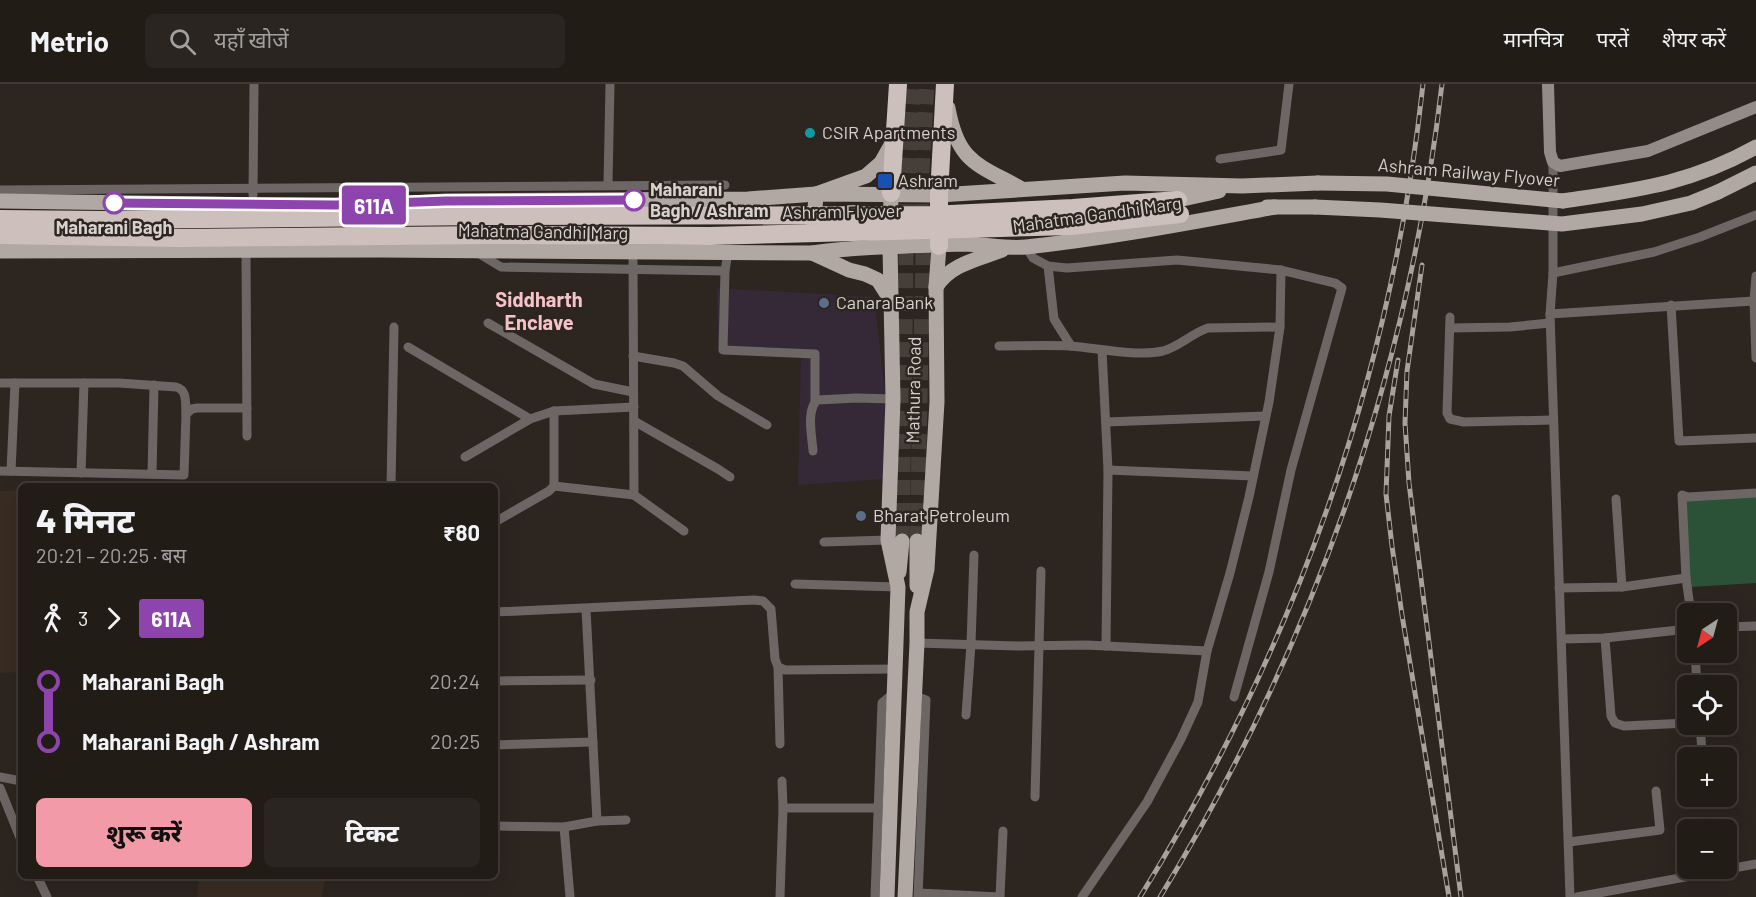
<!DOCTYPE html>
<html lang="hi">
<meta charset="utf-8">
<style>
:root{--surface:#221c17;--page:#2a2520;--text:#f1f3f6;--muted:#a2a1a1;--line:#3f3a36;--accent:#f39aa8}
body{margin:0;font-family:Barlow,"Noto Sans Devanagari",sans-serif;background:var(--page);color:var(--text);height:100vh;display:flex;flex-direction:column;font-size:22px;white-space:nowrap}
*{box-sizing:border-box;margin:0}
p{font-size:20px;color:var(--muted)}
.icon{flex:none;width:33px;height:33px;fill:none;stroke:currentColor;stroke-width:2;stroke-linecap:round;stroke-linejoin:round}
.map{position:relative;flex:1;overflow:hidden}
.sheet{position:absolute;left:18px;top:399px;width:480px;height:396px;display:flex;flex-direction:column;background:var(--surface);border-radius:9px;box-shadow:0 6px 24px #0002,0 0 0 2px var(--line)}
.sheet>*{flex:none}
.badge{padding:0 12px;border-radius:4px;font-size:21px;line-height:39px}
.needle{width:39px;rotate:216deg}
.fabs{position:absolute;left:1677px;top:519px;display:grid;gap:12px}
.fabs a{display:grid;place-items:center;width:60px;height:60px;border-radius:9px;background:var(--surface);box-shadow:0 6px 24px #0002,0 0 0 2px var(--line);font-size:30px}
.map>.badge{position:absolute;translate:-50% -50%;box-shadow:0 0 0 3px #fff}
.legs{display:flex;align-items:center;gap:9px;height:66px;padding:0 18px;font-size:20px}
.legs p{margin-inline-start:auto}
.overview{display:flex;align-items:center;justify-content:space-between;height:102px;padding:0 18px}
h1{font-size:33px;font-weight:800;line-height:45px}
.primary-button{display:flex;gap:12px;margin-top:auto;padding:12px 18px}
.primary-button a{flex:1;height:69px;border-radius:9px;background:var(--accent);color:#111;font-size:24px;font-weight:800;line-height:69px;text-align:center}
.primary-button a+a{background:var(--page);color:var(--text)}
ul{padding:0 18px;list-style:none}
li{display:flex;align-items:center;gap:21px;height:60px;font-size:22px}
li i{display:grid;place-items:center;width:9px;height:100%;margin:0 8px;background:currentColor}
li i::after{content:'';width:15px;height:15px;margin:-8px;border:4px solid;border-radius:50%;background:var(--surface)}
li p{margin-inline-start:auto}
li:first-child i{background:linear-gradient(#0000 50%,currentColor 0)}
li:last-child i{background:linear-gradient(currentColor 50%,#0000 0)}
header{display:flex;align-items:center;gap:36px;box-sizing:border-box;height:84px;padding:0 30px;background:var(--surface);border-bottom:2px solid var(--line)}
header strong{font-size:28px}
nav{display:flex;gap:33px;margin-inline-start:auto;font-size:21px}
.search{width:420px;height:54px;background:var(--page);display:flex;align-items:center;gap:15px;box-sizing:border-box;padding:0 21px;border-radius:9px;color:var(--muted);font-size:22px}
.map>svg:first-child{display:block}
.commercial{fill:#362937}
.built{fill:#392c22}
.green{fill:#2b5137}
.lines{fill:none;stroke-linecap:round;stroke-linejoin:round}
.primary-tunnel{stroke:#463f39;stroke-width:15;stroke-dasharray:15 8;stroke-linecap:butt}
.street{stroke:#6c6765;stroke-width:9}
.secondary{stroke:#938b88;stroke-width:12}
.primary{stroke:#b1a7a3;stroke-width:15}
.highway{stroke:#cdc0bc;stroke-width:18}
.rail-casing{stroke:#a8a29d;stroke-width:5}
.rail{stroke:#2d251f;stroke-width:3;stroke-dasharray:9;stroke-linecap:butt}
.primary-bridge{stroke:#b1a7a3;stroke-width:15}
.highway-bridge{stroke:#cdc0bc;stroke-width:18}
.line-1-casing{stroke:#fff;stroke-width:14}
.line-1{stroke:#8e44ad;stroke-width:9}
.culture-dot{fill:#0f9aa8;stroke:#2d251f;stroke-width:2}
.transit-dot{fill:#1a4fb4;stroke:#2d251f;stroke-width:2}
.stop-1-dot{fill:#fff;stroke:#8e44ad;stroke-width:3}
.service-dot{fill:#5c6f8a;stroke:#2d251f;stroke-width:2}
.labels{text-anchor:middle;stroke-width:5;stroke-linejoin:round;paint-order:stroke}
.poi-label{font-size:18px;fill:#d7d2ce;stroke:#2d251f;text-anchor:start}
.street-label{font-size:18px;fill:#d7d2ce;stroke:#2d251f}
.stop-label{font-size:18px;font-weight:bold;fill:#d7d2ce;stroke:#2d251f;text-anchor:start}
.neighbourhood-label{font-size:20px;font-weight:bold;fill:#f5c2c8;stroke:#2d251f}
</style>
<header>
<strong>Metrio</strong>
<div class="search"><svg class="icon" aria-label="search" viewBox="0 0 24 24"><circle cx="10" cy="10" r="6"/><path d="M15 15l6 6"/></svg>यहाँ खोजें</div>
<nav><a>मानचित्र</a><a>परतें</a><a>शेयर करें</a></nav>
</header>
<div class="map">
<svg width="1756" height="813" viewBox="0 0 1756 813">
<rect width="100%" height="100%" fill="#2d251f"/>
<!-- commercial -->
<path class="commercial" d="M717,204L874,213L886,316L883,395L798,401L801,268L718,270Z"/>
<!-- built -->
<g class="built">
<path d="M21,406V588L0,589V407Z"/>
<path d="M199,792H326L322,813H197Z"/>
</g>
<!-- green -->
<path class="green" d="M1756,411V499L1691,503L1681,416Z"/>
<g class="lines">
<!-- primary-tunnel -->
<g class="primary-tunnel">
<path d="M902,457L907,105L914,0"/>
<path d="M917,457L923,169L921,106L927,0"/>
</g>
<!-- street -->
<g class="street">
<path d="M1220,75L1281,66L1289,0"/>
<path d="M1553,78V189L1550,230L1754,217L1756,192"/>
<path d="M608,100L610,0"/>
<path d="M0,106L725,101"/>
<path d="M253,111L254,0"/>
<path d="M1026,163L1033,174L1048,182L1067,184L1177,176L1281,186L1335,199L1342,204L1291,386L1269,488L1234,613"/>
<path d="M246,167L247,352"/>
<path d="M633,168L634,411L684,447"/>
<path d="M728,168L725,187L723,266L815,270V317"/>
<path d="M478,169L501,183L725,187"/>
<path d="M1048,182L1054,235L1071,262"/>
<path d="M1553,189L1654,168L1700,153L1756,131"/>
<path d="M1756,217H1754L1756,274"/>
<path d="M1671,221L1679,357L1756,354"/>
<path d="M1550,230L1570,813"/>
<path d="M1450,233L1447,329L1450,335L1464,338L1553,336"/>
<path d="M488,239L594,300L633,308"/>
<path d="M1450,244L1510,243L1550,239"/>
<path d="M999,262C1023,262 1046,261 1070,262C1098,264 1136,273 1163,267C1179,263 1192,249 1208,244L1280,243"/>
<path d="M408,263L530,335"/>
<path d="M1102,266L1108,386L1106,562"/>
<path d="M633,272L674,279L683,282L718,312L767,341"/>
<path d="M0,299H119L176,303C188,306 185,320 186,330"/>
<path d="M634,337L718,385L730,393"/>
<path d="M1106,338L1265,332"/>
<path d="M813,367C812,352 806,327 817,316L856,314L893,315"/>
<path d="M465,373L530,335L554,327L634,323"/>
<path d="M1108,386L1253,392"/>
<path d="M0,387L184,391L186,330L192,325L197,324H247"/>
<path d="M11,387L15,299"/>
<path d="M81,389L84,299"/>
<path d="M152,390L154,301"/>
<path d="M391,402L394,243"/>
<path d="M554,402L634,411"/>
<path d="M1616,415L1622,503"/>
<path d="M495,438L549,407L554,402V327"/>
<path d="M824,458L888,456"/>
<path d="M795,500L898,503"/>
<path d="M1559,504L1622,503L1686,494"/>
<path d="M586,525L597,737"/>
<path d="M495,528L754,516L763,517L771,525L775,575L778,583L785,586L895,585"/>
<path d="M1691,530L1686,494L1682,411L1688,413L1756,409"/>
<path d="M1726,543L1756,542"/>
<path d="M1605,554L1611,632L1615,639L1624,642L1688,639"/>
<path d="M1562,555L1605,554L1688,545"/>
<path d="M917,559L1017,562L1086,561L1207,567"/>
<path d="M1695,568L1697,602"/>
<path d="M778,583L780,660"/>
<path d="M495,597L591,596"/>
<path d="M915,612L926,616L918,813"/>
<path d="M966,631L971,560L974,471"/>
<path d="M1700,640L1702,668"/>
<path d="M495,661L593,658"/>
<path d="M0,693L21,697"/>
<path d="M782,697L783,724"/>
<path d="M0,704L21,756"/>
<path d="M1035,713L1041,487"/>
<path d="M495,742L564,743L597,737L626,736"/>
<path d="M564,743L570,813"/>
<path d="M1569,758L1660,746L1656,707"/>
<path d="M37,792L47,813"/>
<path d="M919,809L1000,813L1003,747"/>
<path d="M780,813L783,724H877"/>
<path d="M875,813L882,619L894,609"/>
<path d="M1082,813L1147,718L1181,655L1198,618L1207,567L1230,489L1249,413L1269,318L1280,243L1281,186"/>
<path d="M1577,813L1756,780"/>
</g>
<!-- secondary -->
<path class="secondary" d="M1548,0L1550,68L1553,78L1560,82L1648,67L1756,23"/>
<!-- primary -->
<g class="primary">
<path d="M948,24C958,79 977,80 1022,105"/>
<path d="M1718,108L1756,89"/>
<path d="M1178,116L1219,107"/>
<path d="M0,117L267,121H380L446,117L748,115L816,110L939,111L1125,99L1242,102L1318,99"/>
<path d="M1563,117C1636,106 1690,100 1756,63"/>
<path d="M1267,123H1315"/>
<path d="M814,142L816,110L866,92L881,79L894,56"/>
<path d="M0,167L381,166L812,169C862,162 912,162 962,160C984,160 1005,165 1026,163C1110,154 1192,138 1275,123"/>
<path d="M812,169L849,186L865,190L878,196L892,218"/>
<path d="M936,203C950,180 979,175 1002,166"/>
<path d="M917,457V502"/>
<path d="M899,488L902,457"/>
<path d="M887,813L898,503L888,456L893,315L890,162L891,109"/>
<path d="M905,813L917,559V528L927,485L937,318L936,203L939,162"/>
</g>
<!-- highway -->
<g class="highway">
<path d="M891,109L898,0"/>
<path d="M939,162V111L945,0"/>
</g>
<!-- rail casing -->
<g class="rail-casing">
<g id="rail">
<path d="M1422,181L1407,287L1405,339L1409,399L1461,813"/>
<path d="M1398,276L1389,332L1386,410L1392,462L1402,531L1449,813"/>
<path d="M1140,813C1296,561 1391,295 1423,0"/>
<path d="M1160,813C1313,562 1408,292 1442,0"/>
</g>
</g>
<!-- rail -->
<use href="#rail" class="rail"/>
<!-- primary-bridge -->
<g class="primary-bridge">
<path d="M1318,99L1387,100L1563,117"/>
<path d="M1315,123L1380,126L1562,140L1642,130L1691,119L1718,108"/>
</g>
<!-- highway-bridge -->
<g class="highway-bridge">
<path d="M0,135L104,136L484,132L930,131L1073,124L1178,116"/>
<path d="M0,151L180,154L490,151L710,152L1071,142L1180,130"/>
</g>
</g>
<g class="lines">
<!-- line-1 casing -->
<g class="line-1-casing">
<path id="line-1" d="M114,119L335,121L446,117L634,116"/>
</g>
<!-- line-1 -->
<use href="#line-1" class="line-1"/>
</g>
<!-- markers -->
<circle class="culture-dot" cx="810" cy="49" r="6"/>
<rect class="transit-dot" x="877" y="89" width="16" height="16" rx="3"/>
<g class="stop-1-dot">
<circle cx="634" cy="116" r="10"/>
<circle cx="114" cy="119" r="10"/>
</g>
<g class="service-dot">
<circle cx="824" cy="219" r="6"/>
<circle cx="861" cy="432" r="6"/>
</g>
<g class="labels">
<!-- poi labels -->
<g class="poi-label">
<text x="822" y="55">CSIR Apartments</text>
<text x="898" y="103">Ashram</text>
<text x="836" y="225">Canara Bank</text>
<text x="873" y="438">Bharat Petroleum</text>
</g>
<!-- street labels -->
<g class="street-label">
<text transform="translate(1469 89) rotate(5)" y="6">Ashram Railway Flyover</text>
<text transform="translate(842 128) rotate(-1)" y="6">Ashram Flyover</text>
<text transform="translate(1097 131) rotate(-8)" y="6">Mahatma Gandhi Marg</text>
<text transform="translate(543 148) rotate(1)" y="6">Mahatma Gandhi Marg</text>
<text transform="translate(914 306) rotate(-89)" y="6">Mathura Road</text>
</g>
<!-- stop labels -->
<g class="stop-label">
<text x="650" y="112">Maharani<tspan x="650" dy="21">Bagh / Ashram</tspan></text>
<text x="114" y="150" text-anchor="middle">Maharani Bagh</text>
</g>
<!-- neighbourhood labels -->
<g class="neighbourhood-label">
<text x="539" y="223">Siddharth<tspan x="539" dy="23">Enclave</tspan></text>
</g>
</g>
</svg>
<div class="fabs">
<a><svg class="needle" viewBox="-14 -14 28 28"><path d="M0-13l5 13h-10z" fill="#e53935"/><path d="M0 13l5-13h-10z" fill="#a2a1a1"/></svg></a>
<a><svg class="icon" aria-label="locate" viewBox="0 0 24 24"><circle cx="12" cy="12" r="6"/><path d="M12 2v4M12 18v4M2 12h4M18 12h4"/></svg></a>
<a>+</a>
<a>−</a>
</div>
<b class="badge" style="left:374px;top:121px;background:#8e44ad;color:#fff">611A</b>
<section class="sheet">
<div class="overview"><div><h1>4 मिनट</h1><p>20:21 – 20:25 · बस</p></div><b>₹80</b></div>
<div class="legs"><svg class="icon" aria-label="walk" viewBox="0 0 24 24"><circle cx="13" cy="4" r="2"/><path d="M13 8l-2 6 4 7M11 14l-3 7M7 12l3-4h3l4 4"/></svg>3<svg class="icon" aria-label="forward" viewBox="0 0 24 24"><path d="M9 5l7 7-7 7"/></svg><b class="badge" style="background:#8e44ad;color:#fff">611A</b></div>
<ul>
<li><i style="color:#8e44ad"></i><b>Maharani Bagh</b><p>20:24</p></li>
<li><i style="color:#8e44ad"></i><b>Maharani Bagh / Ashram</b><p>20:25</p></li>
</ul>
<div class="primary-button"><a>शुरू करें</a><a>टिकट</a></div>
</section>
</div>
